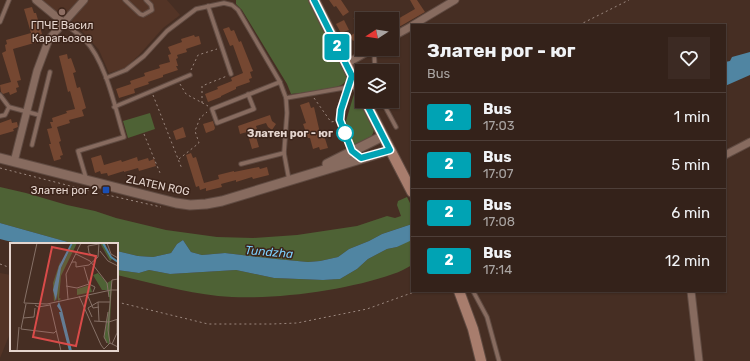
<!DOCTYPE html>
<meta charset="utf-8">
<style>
:root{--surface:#34221a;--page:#3c2a23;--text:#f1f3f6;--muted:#a9a4a2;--line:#4e3f39}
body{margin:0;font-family:Rubik,sans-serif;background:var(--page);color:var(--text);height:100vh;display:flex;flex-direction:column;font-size:15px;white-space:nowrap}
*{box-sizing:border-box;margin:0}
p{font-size:13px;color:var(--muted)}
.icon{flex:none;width:22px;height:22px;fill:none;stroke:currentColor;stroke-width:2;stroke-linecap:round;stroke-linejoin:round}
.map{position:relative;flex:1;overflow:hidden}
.panel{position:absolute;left:411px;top:24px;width:315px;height:268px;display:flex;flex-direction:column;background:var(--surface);border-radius:0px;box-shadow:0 1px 3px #0004,0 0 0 1px var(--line)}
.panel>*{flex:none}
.badge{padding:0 8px;border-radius:3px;font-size:14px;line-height:26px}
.needle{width:26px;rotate:258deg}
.controls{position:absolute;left:355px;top:12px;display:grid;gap:8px}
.controls a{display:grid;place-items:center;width:44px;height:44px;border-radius:0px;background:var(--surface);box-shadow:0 1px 3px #0004,0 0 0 1px var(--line);font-size:20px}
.map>.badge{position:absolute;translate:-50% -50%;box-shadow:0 0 0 2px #fff}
.round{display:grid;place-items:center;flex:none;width:42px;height:42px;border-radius:0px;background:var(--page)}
.overview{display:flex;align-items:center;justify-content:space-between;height:68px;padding:0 16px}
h1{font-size:19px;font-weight:700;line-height:30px}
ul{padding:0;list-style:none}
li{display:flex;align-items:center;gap:12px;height:48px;padding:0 16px;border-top:1px solid var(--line)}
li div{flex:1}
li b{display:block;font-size:15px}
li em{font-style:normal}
li .badge{min-width:44px;font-weight:700;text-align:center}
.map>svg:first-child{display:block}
.built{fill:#533426}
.green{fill:#4e6235}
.water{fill:#5085a2}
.building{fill:#754731}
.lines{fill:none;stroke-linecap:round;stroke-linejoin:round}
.service-casing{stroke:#604b42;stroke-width:5.5}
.minor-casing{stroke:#604b42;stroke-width:9}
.tertiary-casing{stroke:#604b42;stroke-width:11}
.secondary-casing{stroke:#604b42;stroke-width:12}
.path{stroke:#9b877e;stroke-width:1;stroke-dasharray:2 3;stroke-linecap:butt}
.service{stroke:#876b5f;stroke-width:3.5}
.minor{stroke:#876b5f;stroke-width:7}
.tertiary{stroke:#876b5f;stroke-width:9}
.secondary{stroke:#a87d6d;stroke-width:10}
.line-casing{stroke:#fff;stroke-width:9}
.line{stroke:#00a3b4;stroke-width:6}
.education-dot{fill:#8d6e63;stroke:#3c241a;stroke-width:1.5}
.stop-dot{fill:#fff;stroke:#00a3b4;stroke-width:2}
.transit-dot{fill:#1a4fb4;stroke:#3c241a;stroke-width:1.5}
.labels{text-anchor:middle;stroke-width:3;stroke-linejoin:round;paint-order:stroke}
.poi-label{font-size:11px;fill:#e5d5ce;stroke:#3c241a}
.stop-label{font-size:11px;font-weight:bold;fill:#e5d5ce;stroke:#3c241a;text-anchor:end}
.street-label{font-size:11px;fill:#e5d5ce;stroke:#3c241a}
.water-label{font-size:12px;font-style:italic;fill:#7ccefb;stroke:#3c241a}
.inset-river{fill:none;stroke:#5085a2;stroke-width:2}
.inset-road{fill:none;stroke:#867167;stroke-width:1}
.view{fill:#d94b49;fill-opacity:0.15;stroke:#d94b49;stroke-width:2}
.inset-edge{fill:none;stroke:#e5d5ce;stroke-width:2}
</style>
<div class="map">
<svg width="750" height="361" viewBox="0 0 750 361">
<rect width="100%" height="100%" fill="#462e23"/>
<!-- built -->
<g class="built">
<path d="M36,0H84L64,23Z"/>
<path d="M89,0H167L180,15L163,28L139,55L125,68L109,73L99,50L86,35L71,21Z"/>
<path d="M0,273L11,275V331L0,358Z"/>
</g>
<!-- green -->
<g class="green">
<path d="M236,0H312L347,72C346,77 347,81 343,84C336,90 301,93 291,94L287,84L242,10L236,4Z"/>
<path d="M358,92L374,128C374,140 361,143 352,148L346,121L354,94Z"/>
<path d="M150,113L155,129L128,138L123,121Z"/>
<path d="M0,187L26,193L67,205L95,211L116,218L166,230L217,237L253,238L297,235L357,226L387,216L395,218L401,216L397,205L398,201L407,197L412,207V224L382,234L369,241L349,249L338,257L320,261L308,262L276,259L225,253L202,255L191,252L183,240L177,244L171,253L153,257L138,256L117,251V244H75L0,223Z"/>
<path d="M410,240H412V265C406,268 400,272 393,274C345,291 269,301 218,296C184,292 150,283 117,275V270L139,273L149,270L170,274L236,270L274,278L323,280L340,279L357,269L368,259L387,249L397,247Z"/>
</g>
<!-- water -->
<g class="water">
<path d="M750,52V75L725,86V62L730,61L732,57Z"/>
<path d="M0,223L75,244C50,244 24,246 0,239Z"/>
<path d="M412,224V240L397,247L387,249L368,259L357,269L340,279L323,280L274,278L236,270L170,274L149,270L139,273L117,270V251L138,256L153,257L171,253L177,244L183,240L191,252L202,255L225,253L276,259L308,262L320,261L338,257L349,249L369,241L382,234Z"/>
</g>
<!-- building -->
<g class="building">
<path d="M329,0H341L349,12L343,16L336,6L334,7Z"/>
<path d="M410,0H417L425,12L392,31V19H383L392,13L396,20L415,9Z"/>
<path d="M32,7L34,13H36L42,34L39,35L41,41L13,49L21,80L17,81L19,87L16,88L17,92L10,95L9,92L3,94L1,92L0,85L11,82L2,53L6,51L5,45L7,44L6,40L31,33L24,9Z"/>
<path d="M364,12L368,19H362V35L353,41L350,36L361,29L355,19H353Z"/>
<path d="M344,20L349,30L341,33L336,24Z"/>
<path d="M229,27L231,31L234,30L239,42L241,41L253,71L250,72L252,78L249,79L250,82L236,87V89L221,96V97L208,102L205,94L218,89L217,87L232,81L231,78L243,73L233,45L230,46L223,29Z"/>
<path d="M194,35L195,37L199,36L201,44L186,49L187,52L177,55L178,58L176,59L178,66H176L178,70L163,75V77L148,82L149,84L134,89L135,93L119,98L116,89L131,84L130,81L145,76L144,73L160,68L159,65L170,62L168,55L171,54L168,47L182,42L181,39Z"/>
<path d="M67,54L68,59L71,58L76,72L73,73L77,88L80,87L86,108L82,110L84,116L69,120L70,123L57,127L61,141L59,142L63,155L60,156L61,159L54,161L49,144H51L47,129L52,128L50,122H53L52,118L67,113L66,111L75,109L70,91L68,92L59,56Z"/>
<path d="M309,102L311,108L314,107L320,133L323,132L328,148L320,150L319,147L313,149L310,138H308L303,124L306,123L300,105Z"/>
<path d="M270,115L272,121L276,124L272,130L268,127L266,123L256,126L257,129L254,130L259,147L252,149L247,132L240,134L238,126Z"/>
<path d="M11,119L12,123L17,122L18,127L13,129L14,131L0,135V123Z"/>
<path d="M213,121L215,128L214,130L206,133L203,124Z"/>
<path d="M183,127L186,137L176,140L173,131Z"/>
<path d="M191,153L193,158L196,157L204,183L219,179L218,175L234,171V172L259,167L260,169L267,167L269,175L253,179L252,177L236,182V180L221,184L222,187L206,191V188L200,190L199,186L196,187L186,155Z"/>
<path d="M101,155L104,165L121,160L122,162L137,157L138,161L148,158L149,161L154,159L156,166L139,171L138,168L124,172V171L108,176L107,173L101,174L100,171L95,173L91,158Z"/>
</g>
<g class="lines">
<!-- service casing -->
<g class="service-casing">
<g id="service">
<path d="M125,0L140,14L143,15L152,10L151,5L146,0"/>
<path d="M208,6L231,74"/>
<path d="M0,22L9,0"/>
<path d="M64,23C71,29 79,34 85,40C106,62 115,108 124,137L78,151L86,178"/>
<path d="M374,49L375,71"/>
<path d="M106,78L126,70L144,56L167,31L196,9L224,3L232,5L238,10L280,82L286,98L287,113L284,153L289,180"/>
<path d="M351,79L341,110L340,120L352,151"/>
<path d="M248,94L254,109L217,123L212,109L280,82"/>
<path d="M0,95L9,107L39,115"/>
<path d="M286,98L349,87"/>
<path d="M382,101L396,127"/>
<path d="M114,107L190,75"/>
<path d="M0,116L5,115L9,107"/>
<path d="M32,145L50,72"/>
<path d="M241,164L284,153"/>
<path d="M473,291L487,317L499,361"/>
</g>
</g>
<!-- minor casing -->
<g class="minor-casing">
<g id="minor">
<path d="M36,0L64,23"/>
<path d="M413,25L455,0"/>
<path d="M392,37L412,26"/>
<path d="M346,64L372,49"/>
<path d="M725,155L750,142"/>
<path d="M14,162L37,71L49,39L84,0"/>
<path d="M691,291L699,361"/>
</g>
</g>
<!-- tertiary casing -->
<g class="tertiary-casing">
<g id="tertiary">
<path d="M0,158L176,203L190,205L206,204L222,201L390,150"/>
<path d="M327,164L383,136"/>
</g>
</g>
<!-- secondary casing -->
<g class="secondary-casing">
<g id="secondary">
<path d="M314,0L362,95"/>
<path d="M365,101L412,192"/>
<path d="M459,291L473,329L481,361"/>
</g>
</g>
<!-- path -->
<g class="path">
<path d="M579,25L629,0"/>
<path d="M191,70L198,55L217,49"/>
<path d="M180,84L186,94L208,106"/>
<path d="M153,95L182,169"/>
<path d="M314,98L331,122L336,121"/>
<path d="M202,103V86L227,76"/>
<path d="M144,134L160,173"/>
<path d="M179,159L199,143L195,131L200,118L207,112"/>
<path d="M0,168L94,192L161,207"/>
<path d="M0,264L11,268"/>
<path d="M117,302L208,324H272L297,323L367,309L417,291"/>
</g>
<!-- service -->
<use href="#service" class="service"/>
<!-- minor -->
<use href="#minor" class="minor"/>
<!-- tertiary -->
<use href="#tertiary" class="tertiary"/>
<!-- secondary -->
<use href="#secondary" class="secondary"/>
</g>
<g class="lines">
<!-- line casing -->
<g class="line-casing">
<path id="line" d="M314,0L352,76L341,110L340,120L352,151L361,158L390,150L365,101"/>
</g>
<!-- line -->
<use href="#line" class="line"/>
</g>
<!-- markers -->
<circle class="education-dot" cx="62" cy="12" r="4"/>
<circle class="stop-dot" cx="345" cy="133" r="8"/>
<rect class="transit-dot" x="102" y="186" width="8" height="8" rx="2"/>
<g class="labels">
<!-- poi labels -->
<g class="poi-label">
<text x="62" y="29">ГПЧЕ Васил<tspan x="62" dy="13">Карагьозов</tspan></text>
<text x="98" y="194" text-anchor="end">Златен рог 2</text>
</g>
<!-- stop labels -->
<g class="stop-label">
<text x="333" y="137">Златен рог - юг</text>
</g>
<!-- street labels -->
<g class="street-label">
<text transform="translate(158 185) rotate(12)" y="4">ZLATEN ROG</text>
</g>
<!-- water labels -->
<g class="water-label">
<text transform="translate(269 252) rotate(5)" y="4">Tundzha</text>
</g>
</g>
<!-- overview -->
<g transform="translate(10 243)">
<rect width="108" height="108" fill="#462e23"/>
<path d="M63,0H67L51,33L49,55L51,56L48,58L46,43L51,25ZM90,0H95L97,8L103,15L100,18ZM51,16L44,45L46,56L44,59L43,40ZM88,30L97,40L102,37L99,102L94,95L100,59L98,47H92L83,32ZM80,42L82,49L67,52V46Z" fill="#4e6235"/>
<path d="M61,0H63L51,25L46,58L43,47L49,23ZM49,59L52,67L62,108H59L49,69H51L47,63Z" fill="#5085a2"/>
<path class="inset-river" d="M93,0L101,14L108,19"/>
<path class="inset-road" d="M27,0L14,60L37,61L101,47L98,87L100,100L108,104M97,0L101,11L108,15M90,8L98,18L108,23M66,11L80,18L97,40L99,54M87,15L79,10L78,3L89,1M62,19H66V24L79,22L88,14L89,0M108,36L102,37L101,47H108M79,41L85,44L83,49M56,43L67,45L79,41L74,24M77,51L83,65L89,64M69,53L91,102L94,106L100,100M58,56L56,31L71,0M16,61L11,86L44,90L46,88M40,61L51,108M25,62L28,64L40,62M82,74L78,65L88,59M13,75L24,74L25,65M84,78L99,79L108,76M89,78L88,59H100M97,100L94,94L98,69M102,101L107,90V76M7,108L9,84"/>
<path class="view" d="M42,4L86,13L66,103L23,94Z"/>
<rect width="108" height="108" class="inset-edge"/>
</g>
</svg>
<div class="controls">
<a><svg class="needle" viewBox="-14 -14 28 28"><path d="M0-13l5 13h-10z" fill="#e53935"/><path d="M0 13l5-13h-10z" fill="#a9a4a2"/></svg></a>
<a><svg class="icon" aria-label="layers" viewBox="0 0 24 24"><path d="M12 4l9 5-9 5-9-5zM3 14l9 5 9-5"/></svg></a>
</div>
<b class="badge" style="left:337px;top:47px;background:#00a3b4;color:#fff">2</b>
<section class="panel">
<div class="overview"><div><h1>Златен рог - юг</h1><p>Bus</p></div><a class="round"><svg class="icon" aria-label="heart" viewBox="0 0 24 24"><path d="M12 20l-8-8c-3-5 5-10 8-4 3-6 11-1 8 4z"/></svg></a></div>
<ul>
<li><span class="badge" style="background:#00a3b4;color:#fff">2</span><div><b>Bus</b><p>17:03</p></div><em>1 min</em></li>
<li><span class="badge" style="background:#00a3b4;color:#fff">2</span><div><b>Bus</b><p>17:07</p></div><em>5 min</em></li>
<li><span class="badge" style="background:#00a3b4;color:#fff">2</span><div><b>Bus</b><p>17:08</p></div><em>6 min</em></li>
<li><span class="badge" style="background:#00a3b4;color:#fff">2</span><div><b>Bus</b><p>17:14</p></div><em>12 min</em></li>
</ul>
</section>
</div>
